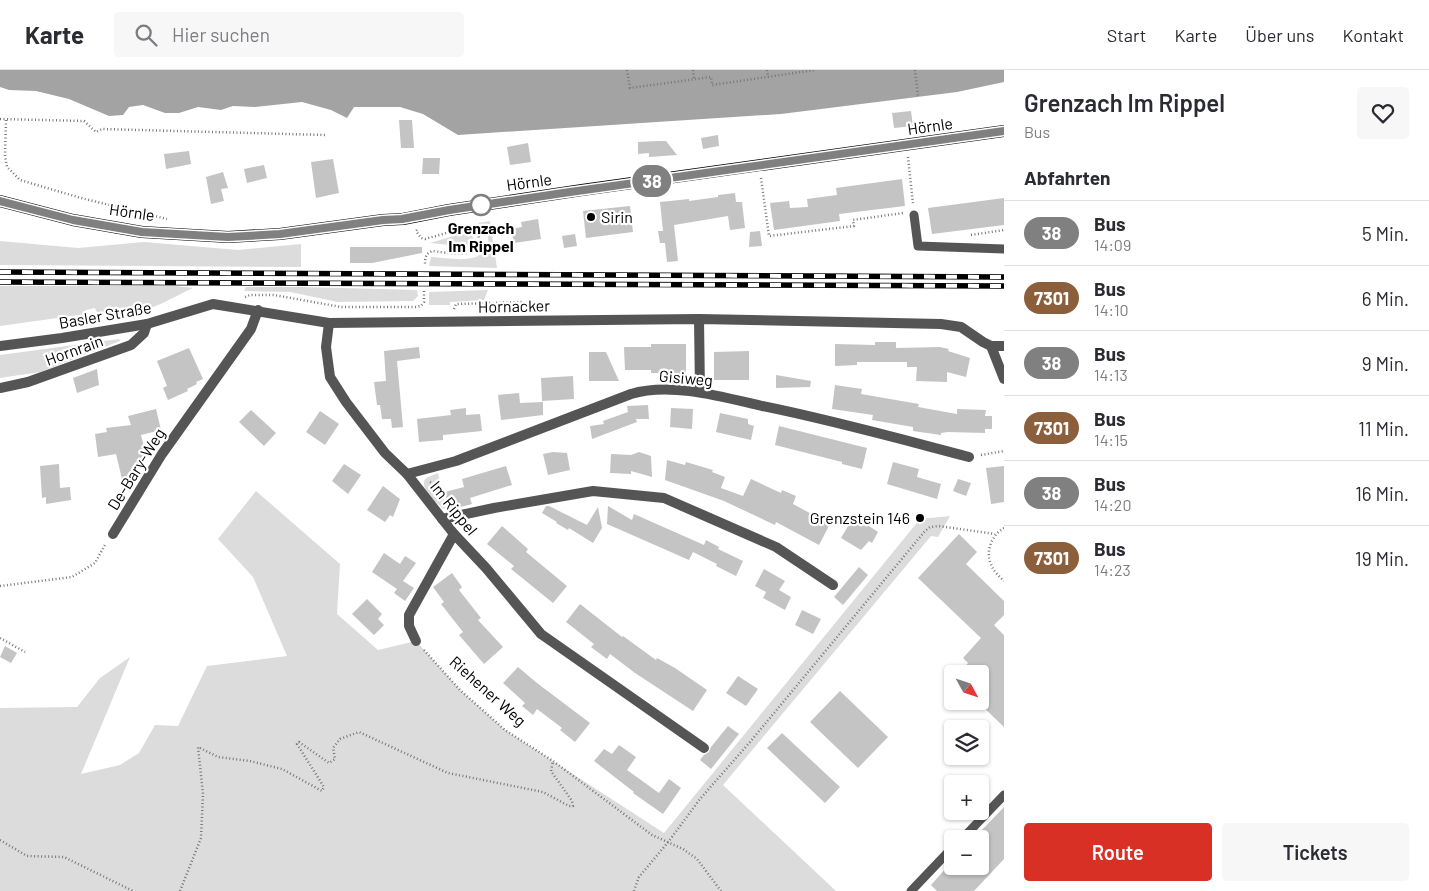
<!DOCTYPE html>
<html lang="de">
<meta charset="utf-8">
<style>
:root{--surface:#fff;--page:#f7f7f7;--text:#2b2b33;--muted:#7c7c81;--line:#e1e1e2;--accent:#d93025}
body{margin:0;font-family:Barlow,sans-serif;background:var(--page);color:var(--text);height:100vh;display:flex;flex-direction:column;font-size:19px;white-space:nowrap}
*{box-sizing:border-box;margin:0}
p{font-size:16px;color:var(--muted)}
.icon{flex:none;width:28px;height:28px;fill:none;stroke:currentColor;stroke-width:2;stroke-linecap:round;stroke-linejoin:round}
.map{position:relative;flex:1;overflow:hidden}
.sheet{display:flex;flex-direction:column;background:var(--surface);width:425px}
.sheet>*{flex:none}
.badge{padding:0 10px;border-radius:16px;font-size:18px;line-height:32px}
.needle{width:32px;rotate:130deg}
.buttons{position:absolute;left:944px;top:595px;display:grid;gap:10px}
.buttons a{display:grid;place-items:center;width:45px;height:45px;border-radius:5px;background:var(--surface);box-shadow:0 1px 4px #0004;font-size:25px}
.map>.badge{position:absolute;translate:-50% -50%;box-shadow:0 0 0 2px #fff}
h2{padding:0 20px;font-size:19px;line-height:45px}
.round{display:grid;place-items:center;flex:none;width:52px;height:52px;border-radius:5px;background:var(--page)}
.summary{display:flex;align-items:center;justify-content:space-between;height:85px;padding:0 20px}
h1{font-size:24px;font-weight:600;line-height:38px}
.action{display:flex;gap:10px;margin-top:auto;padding:10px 20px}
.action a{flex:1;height:58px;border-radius:5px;background:var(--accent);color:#fff;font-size:20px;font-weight:600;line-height:58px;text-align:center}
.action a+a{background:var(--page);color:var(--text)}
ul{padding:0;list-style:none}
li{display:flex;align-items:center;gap:15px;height:65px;padding:0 20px;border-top:1px solid var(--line)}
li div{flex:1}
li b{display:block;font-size:19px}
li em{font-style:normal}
li .badge{min-width:55px;font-weight:700;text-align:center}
header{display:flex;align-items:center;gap:30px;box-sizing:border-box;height:70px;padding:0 25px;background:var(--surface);border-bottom:1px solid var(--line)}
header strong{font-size:24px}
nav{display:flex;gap:28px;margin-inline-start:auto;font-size:18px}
.search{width:350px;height:45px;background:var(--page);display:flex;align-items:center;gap:12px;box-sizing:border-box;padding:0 18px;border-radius:5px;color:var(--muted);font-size:19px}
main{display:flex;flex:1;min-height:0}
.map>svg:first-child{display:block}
.green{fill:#dcdcdc}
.water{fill:#a3a3a3}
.building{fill:#c4c4c4}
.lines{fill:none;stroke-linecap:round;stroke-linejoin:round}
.path{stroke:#777;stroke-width:2.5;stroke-dasharray:1 2.5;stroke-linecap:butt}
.service{stroke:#555;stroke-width:9}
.minor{stroke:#555;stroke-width:10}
.primary{stroke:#000;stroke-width:12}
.rail-casing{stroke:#000;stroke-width:5.5}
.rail{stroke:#fff;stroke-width:4;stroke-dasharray:11;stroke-linecap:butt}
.line-casing{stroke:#fff;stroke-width:11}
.line{stroke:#808080;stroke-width:8}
.stop-dot{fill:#fff;stroke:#808080;stroke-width:2.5}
.poi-dot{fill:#000;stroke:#fff;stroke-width:2}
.labels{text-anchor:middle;stroke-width:4.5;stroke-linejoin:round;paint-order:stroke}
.street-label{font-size:16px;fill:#000;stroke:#fff}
.poi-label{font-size:16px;fill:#000;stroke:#fff;text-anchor:start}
.stop-label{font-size:16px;font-weight:bold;fill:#000;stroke:#fff}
</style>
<header>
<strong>Karte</strong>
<div class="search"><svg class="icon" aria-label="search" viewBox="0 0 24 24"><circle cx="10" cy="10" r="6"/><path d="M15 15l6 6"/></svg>Hier suchen</div>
<nav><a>Start</a><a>Karte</a><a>Über uns</a><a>Kontakt</a></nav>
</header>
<main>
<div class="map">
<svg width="1004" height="821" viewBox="0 0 1004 821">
<rect width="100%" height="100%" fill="#fff"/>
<!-- green -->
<g class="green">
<path d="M490,151L497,198L429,196L431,187H432C450,188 483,196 488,173C489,169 487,162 486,158L478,153Z"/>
<path d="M464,163C469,163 473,165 474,171L469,177L430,173Z"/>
<path d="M0,171L78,178L144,172L238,180L301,174V197L0,195Z"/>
<path d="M0,216H176L193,218C173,227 152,241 130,243C119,243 108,242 97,242L95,238L86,240V244L0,256Z"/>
<path d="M246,217H301L417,220L418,226L413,231L338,232L290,222L244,221Z"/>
<path d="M488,220L484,230L450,232V235H429V222Z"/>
<path d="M119,269L120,271L40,302L0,308V285Z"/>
<path d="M438,403L447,440C439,437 417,417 426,408C429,406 435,405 438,403Z"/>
<path d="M256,421L340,494L337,544L378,580L416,571L460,620L505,660L664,763L920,449L950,446L938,467L931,466L723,715L836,821H0V638L77,637L100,608L130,587L81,704L120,695L139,683L155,655L178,656L207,596L287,586L253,507L218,469Z"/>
</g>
<!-- water -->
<path class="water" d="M0,0H1004V12L957,22L781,44L458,65L423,44L400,37H354L347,48L331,40L302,32L255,37L233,36L221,40L198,37L179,43H165L143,35L129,37L123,45L109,46L69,29L36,21L9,20L0,17Z"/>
<!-- building -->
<g class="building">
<path d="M911,41L913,56L894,58L892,43Z"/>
<path d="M399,50H412L414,78H401Z"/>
<path d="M718,65L719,76L703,79L701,68Z"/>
<path d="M657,71H666L677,85L649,87V83L638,84V72Z"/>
<path d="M528,73L531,92L510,95L507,77Z"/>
<path d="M189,81L191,94L166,99L164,84Z"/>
<path d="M423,88H440L439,104H422Z"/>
<path d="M333,89L339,123L316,128L311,92Z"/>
<path d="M264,95L267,108L247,113L244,99Z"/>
<path d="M223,102L228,118L221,119L224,131L211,134L206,107Z"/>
<path d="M902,109L905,136L839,144L840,151L774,160L770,133L789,131L790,138L808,137L807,129L837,125L836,118Z"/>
<path d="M735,123L736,132H742L745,158L730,160L728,146L674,155L678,191L667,192L665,173H660L658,161H663L660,132L689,129V131L718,127V125Z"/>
<path d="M1004,128V155L932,164L928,138Z"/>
<path d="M630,136L633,162L586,168L583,141Z"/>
<path d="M538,149L541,169L514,173L511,159L522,157L521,152Z"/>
<path d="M760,161L762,176L749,177L750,162Z"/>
<path d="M575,164L577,176L564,178L562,166Z"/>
<path d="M350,177H422V183L372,193H350Z"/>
<path d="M875,272H896V278L940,277L949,279L948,281L970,288L966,307L947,302V312L916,311L917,297H907V292H857V295L835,296V274L875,275Z"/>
<path d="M651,274H686V303H651V300H625L624,277H651Z"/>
<path d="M419,277L420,288L397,291L403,357L392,358L391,349H382L380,335H377L374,312L386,311L384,281Z"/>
<path d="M189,278L203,309L196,312L197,314L187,319L188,321L168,330L163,318L167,316L157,291Z"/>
<path d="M749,281V310H714V282Z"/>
<path d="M589,282H606L619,311H589Z"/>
<path d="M97,299L99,315L77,323L73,308Z"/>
<path d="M776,305L811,311L810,317L776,318Z"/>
<path d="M573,306L574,329L542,331L541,308Z"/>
<path d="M835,315L862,319L861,324L919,334L918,337L957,344V339L986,340L985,346H992V359H985V363L948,362L941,363V365L913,361V357L872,350L873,345L832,339Z"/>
<path d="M519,323L520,333L543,332V345L501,350L498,325Z"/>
<path d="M648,335L649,349H636L637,352L592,369L590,356L604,354L603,351L628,342L627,336Z"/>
<path d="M466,338V345L480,344L482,361L443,365V370L419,372L417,349L451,345L450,340Z"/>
<path d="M671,338L693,339L692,359L670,357Z"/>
<path d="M156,339L161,360L141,365L146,384L133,399L136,409L123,413L116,384L98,387L95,364L107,362L106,358L131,355L128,346Z"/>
<path d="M251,340L276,363L264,376L239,352Z"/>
<path d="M320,341L339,354L325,375L306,362Z"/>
<path d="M720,343L748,349V354L754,356L751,370L716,362Z"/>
<path d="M779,356L867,378L862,399L842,394V392L775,375Z"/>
<path d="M553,382L567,383L570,400L548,405L543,384Z"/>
<path d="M639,382L651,386L652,407L631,401V404L610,403L611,384L631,385Z"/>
<path d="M667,390L685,395L686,392L713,400L712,402L725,407L721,418L743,426L751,409L781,423L782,420L796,426L793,434L830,454L819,475L776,452L775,455L724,431L665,410Z"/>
<path d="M893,392L919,399L917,407L941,414L937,429L887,414Z"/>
<path d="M59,394L60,418L70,417L71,430L46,434V427L42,428L40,396Z"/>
<path d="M344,394L361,405L348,424L332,411Z"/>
<path d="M506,396L512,415L470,428L472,434L449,440L445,422L464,417L462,409Z"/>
<path d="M1004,396V432L991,434L986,398Z"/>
<path d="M958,409L971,413L966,426L953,421Z"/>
<path d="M383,416L400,429L393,447L390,445L385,452L367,440Z"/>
<path d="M546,436H549L587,455L598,437L602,458L593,473L569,458L568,460L556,453L557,452L542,443Z"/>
<path d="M608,436L632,450L634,444L704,475L706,470L719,477L718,479L743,491L736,506L716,496L717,494L693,482L689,490L607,454Z"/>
<path d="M854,446L878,462L872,473L869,471L861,480L841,468Z"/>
<path d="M502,456L528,479L526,482L567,516L553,533L511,499L514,496L487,474Z"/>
<path d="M959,464L977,482L966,494L1004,531V545L994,555L1004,565V657L980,634V604H959L968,593L963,588L981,568L918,508Z"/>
<path d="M384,483L400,494L405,486L416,493L403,511L414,518L405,531L394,523L397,519L372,502Z"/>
<path d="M859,497L868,505L843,535L834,527Z"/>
<path d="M764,499L785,511L779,520L791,527L785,540L763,528L766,522L755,516Z"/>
<path d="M452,503L462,517L459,520L481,548L478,550L503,577L484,594L459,565L463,562L441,534L444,532L433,517Z"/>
<path d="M367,529L382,544L378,549L384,555L374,565L352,544Z"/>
<path d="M580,534L622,567L623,566L656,590L657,588L675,598L707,620L693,641L635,603L610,584L607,589L591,577L594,574L566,552Z"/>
<path d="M802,540L821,549L813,564L795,555Z"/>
<path d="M5,576L17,583L11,593L0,587Z"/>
<path d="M518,597L537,613L590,653L575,672L560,660L562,658L537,639L533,645L522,636L525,633L503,613Z"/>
<path d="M738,606L758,619L746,636L726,623Z"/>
<path d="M840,621L888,667L858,698L810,652Z"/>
<path d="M728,656L739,664L711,699L700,690L704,685L709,682L711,677Z"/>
<path d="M782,663L840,717L825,733L767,678Z"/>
<path d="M619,675L636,687L627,700L659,723L669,709L681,718L663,744L633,723L634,722L594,691L604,679L612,684Z"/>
<path d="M1004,737V789L974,821H937L931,815L948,796H980V762Z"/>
</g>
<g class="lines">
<!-- path -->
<g class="path">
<path d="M627,0L630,18L711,7L712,15L815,0"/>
<path d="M693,0L694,9"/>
<path d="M767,0L768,7"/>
<path d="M915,0L918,26"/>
<path d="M0,49L84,51L96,62L102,59L326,65"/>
<path d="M6,50L5,86L7,97L20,110L81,128L167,149"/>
<path d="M908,87L913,134"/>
<path d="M761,108L769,166L854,156L853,150L903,143"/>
<path d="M417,160L416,161L421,168L425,169L468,157C473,159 478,162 479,168C484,191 444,182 432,181C425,184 425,188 425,196"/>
<path d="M971,165L1004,160"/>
<path d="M245,227L250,225H274L341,237H416L421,236L424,232V221"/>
<path d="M454,239L456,234L523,232V238"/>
<path d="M981,385L1004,381"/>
<path d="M430,412L440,419L443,429"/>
<path d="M1004,458C992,465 985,481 991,494C993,501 999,506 1004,511"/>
<path d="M0,516L72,507L95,493L106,473"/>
<path d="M0,568L25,582"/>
<path d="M424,580L460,620L505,660L553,691L652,765L683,779L697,789L721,821"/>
<path d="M0,770L27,786L64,787L133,821"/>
<path d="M180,821L201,768L203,724L198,677L218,687L250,691L282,699L322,721L324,717L297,674L299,672L329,693L335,689L333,678L340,669L359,662L448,703L543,722L569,736H573L572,731L551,701L553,691"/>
<path d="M634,821L639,807L669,771L700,729L750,672L925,461L930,457L939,456L995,464"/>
</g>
<!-- service -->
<g class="service">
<path d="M914,145L918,176L1004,179"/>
<path d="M962,769L1004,725"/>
<path d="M911,821L952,778"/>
</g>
<!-- minor -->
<g class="minor">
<path d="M699,249L700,322"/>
<path d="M329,253L326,277L330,307L346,332L385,383L407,404L454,464L486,498L541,564L704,678"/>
<path d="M0,276L62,268L147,254L213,234L329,253L699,249L941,254L961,257L983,272L991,276L1004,309"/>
<path d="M991,276H1004"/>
<path d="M0,318L28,312L131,275L144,263L147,254"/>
<path d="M407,404L456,391L631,324C671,312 723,327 762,336C832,350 900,369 969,387"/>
<path d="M442,449L494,438L593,421L664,428L776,477L833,515"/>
<path d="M113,464L162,384L251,259L258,240"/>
<path d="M416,571L409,556V545L454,464"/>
</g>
<!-- primary -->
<path class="primary" d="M0,131L73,150L142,162L228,167L280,164L383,150L403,149L449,140L582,120L1004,61"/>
<!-- rail casing -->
<g class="rail-casing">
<g id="rail">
<path d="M0,202L1004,207"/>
<path d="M0,212L1004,216"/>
</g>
</g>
<!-- rail -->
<use href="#rail" class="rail"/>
</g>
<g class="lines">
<!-- line casing -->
<g class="line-casing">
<path id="line" d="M0,131L73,150L142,162L228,167L280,164L383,150L402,149L449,140L563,123L1004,61"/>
</g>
<!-- line -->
<use href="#line" class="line"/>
</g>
<!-- markers -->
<circle class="stop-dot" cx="481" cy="135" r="10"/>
<g class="poi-dot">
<circle cx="591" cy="147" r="5"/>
<circle cx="920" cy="448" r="5"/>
</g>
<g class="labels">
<!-- street labels -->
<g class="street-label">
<text transform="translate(930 56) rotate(-8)" y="6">Hörnle</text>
<text transform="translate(529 112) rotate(-8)" y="6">Hörnle</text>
<text transform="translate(132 142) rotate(8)" y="6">Hörnle</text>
<text transform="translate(514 236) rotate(-1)" y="6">Hornacker</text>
<text transform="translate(105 245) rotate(-10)" y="6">Basler Straße</text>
<text transform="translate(74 280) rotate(-20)" y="6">Hornrain</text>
<text transform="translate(686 308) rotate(5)" y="6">Gisiweg</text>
<text transform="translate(136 399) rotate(-58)" y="6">De-Bary-Weg</text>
<text transform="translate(454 438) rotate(51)" y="6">Im Rippel</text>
<text transform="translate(488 621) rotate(42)" y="6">Riehener Weg</text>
</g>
<!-- poi labels -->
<g class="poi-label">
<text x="601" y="153">Sirin</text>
<text x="910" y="454" text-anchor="end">Grenzstein 146</text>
</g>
<!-- stop labels -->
<g class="stop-label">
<text x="481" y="164">Grenzach<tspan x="481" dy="18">Im Rippel</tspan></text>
</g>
</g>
</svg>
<div class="buttons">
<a><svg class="needle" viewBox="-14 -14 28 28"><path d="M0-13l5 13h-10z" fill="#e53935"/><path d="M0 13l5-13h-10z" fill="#7c7c81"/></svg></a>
<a><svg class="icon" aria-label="layers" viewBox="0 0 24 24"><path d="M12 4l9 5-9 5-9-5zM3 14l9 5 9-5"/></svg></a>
<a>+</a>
<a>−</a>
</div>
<b class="badge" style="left:652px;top:111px;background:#808080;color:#fff">38</b>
</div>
<section class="sheet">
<div class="summary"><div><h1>Grenzach Im Rippel</h1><p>Bus</p></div><a class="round"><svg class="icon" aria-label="heart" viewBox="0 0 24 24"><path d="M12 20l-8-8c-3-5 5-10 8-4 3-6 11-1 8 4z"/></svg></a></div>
<h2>Abfahrten</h2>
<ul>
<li><span class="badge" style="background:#808080;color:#fff">38</span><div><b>Bus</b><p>14:09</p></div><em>5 Min.</em></li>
<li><span class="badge" style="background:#8b5e3c;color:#fff">7301</span><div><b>Bus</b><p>14:10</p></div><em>6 Min.</em></li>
<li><span class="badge" style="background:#808080;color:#fff">38</span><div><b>Bus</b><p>14:13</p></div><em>9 Min.</em></li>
<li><span class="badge" style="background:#8b5e3c;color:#fff">7301</span><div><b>Bus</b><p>14:15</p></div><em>11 Min.</em></li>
<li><span class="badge" style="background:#808080;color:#fff">38</span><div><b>Bus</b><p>14:20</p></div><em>16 Min.</em></li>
<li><span class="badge" style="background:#8b5e3c;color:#fff">7301</span><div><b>Bus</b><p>14:23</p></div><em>19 Min.</em></li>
</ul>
<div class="action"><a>Route</a><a>Tickets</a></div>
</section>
</main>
